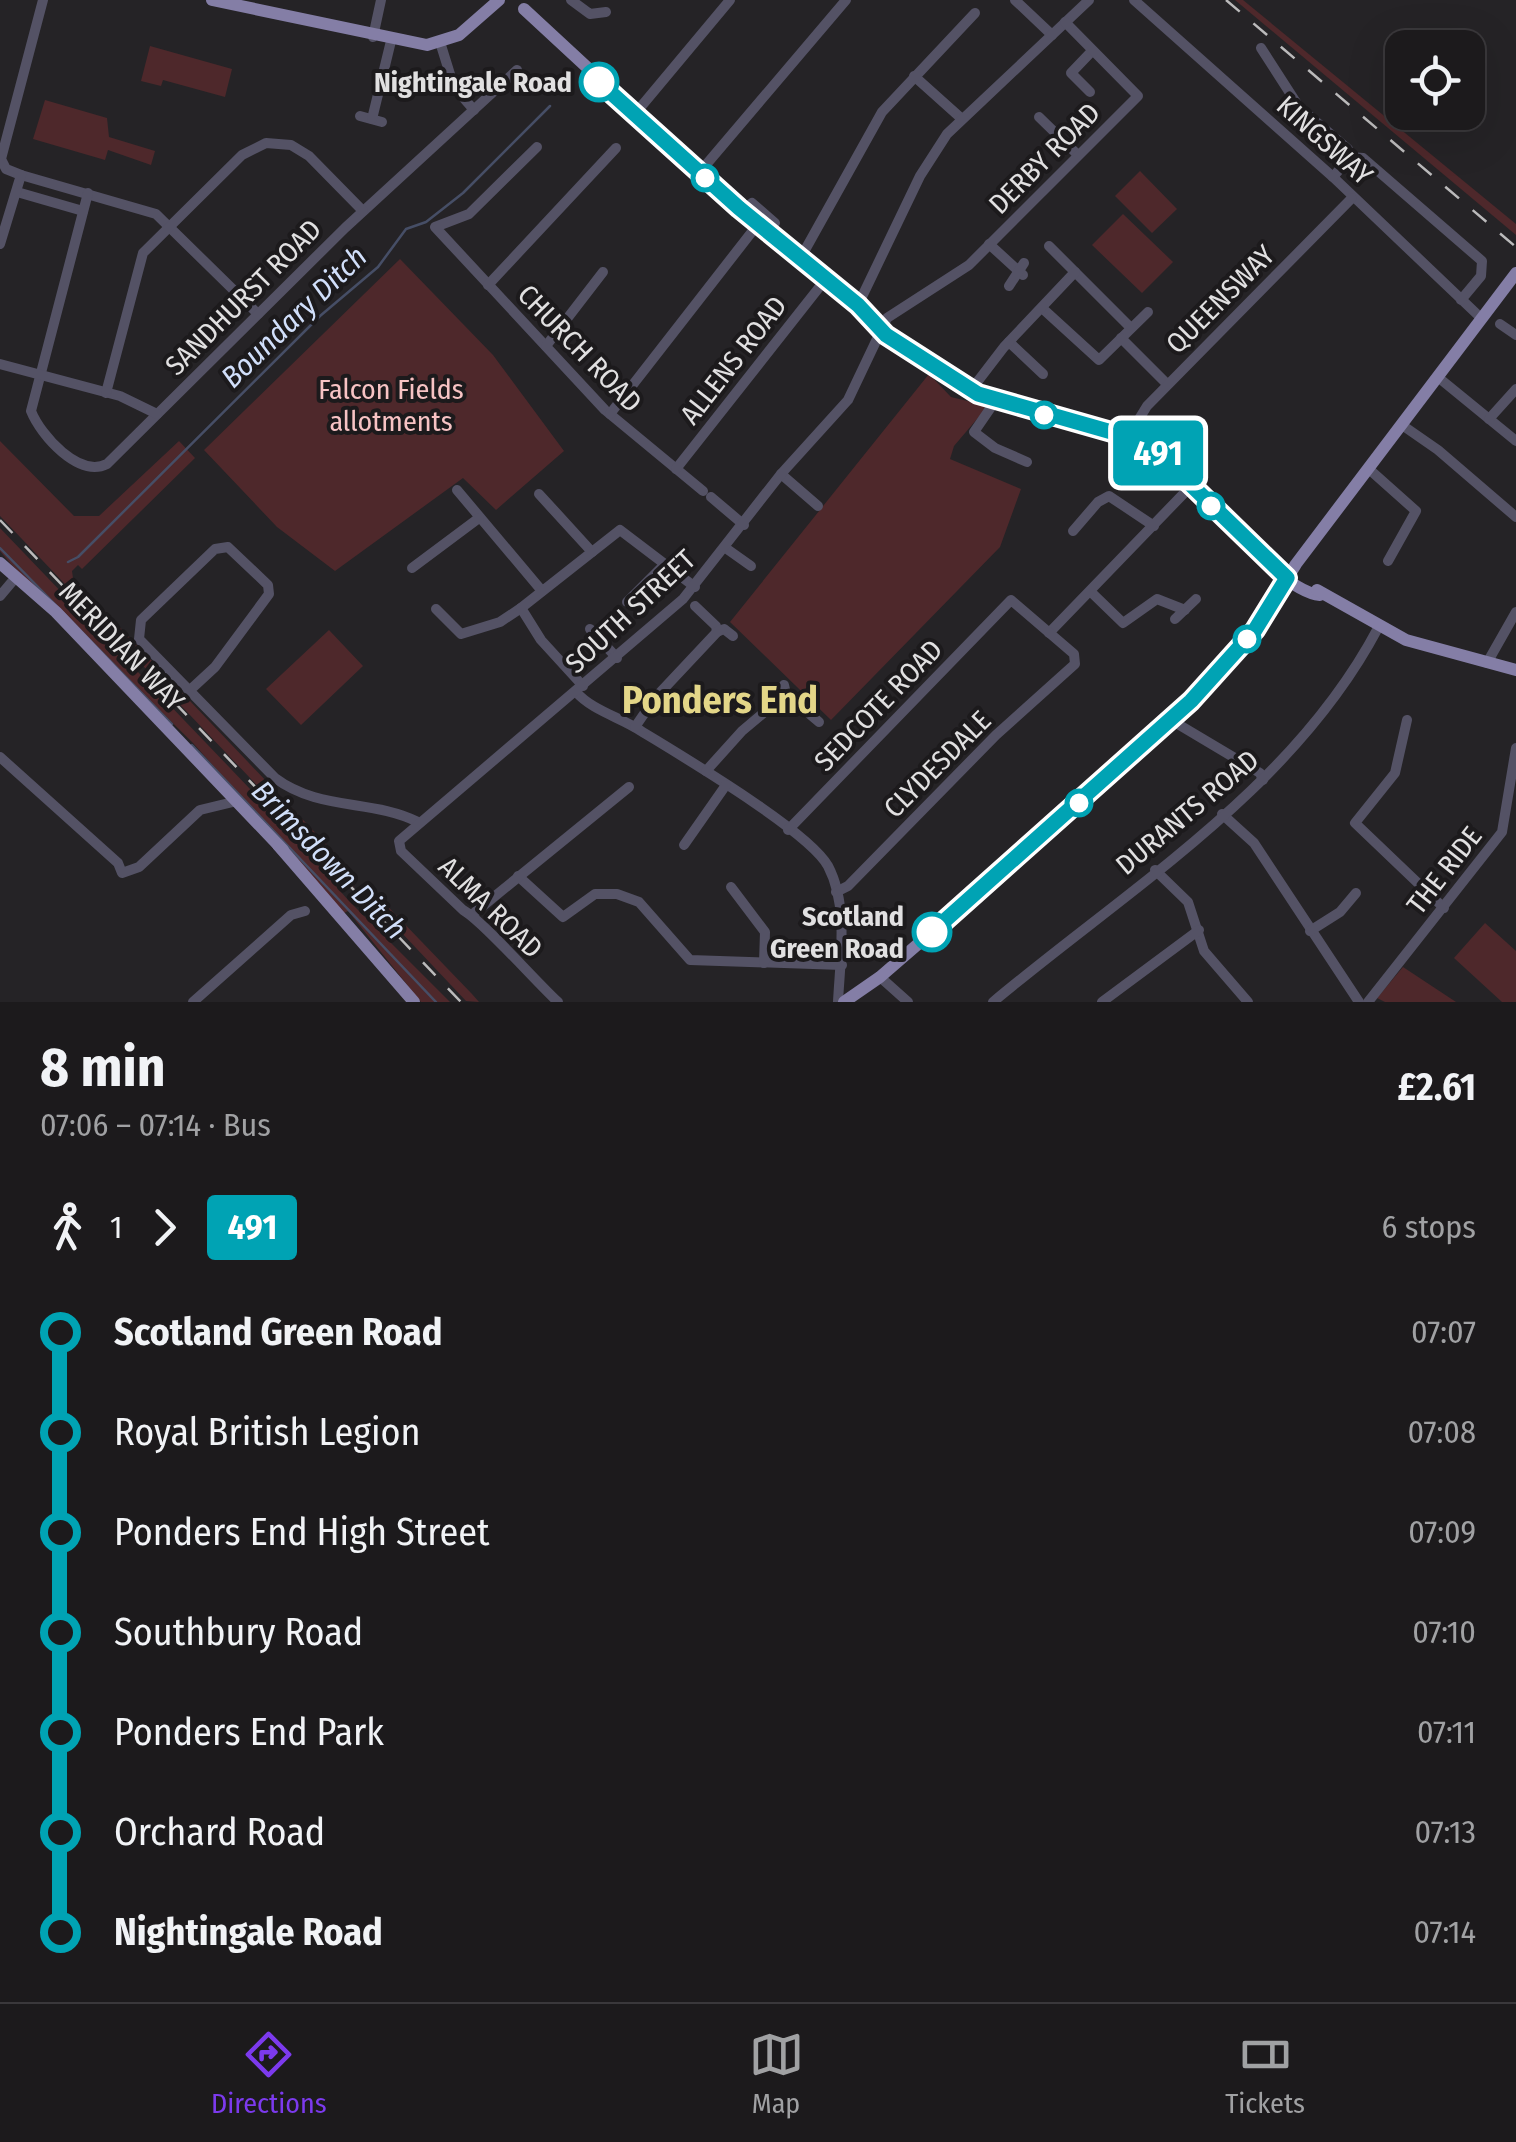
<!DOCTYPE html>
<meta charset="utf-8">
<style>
:root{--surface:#1c1a1c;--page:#252325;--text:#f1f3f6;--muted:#a0a1a3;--line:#3a383b;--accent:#7c3aed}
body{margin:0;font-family:"Fira Sans Condensed",sans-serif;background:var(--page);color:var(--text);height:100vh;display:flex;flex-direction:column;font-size:38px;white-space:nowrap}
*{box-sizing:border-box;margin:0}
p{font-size:32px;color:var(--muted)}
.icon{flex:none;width:55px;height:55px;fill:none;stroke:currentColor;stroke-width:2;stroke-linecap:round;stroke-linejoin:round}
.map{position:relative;height:1002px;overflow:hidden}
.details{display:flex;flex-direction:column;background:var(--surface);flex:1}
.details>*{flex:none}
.badge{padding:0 20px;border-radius:8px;font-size:35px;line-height:65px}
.buttons{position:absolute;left:1385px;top:30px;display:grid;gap:20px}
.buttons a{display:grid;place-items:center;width:100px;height:100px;border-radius:20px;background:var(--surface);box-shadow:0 10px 40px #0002,0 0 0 2px var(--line);font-size:50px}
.map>.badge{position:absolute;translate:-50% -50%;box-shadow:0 0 0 5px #fff}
.legs{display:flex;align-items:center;gap:15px;height:110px;padding:0 40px;font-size:32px}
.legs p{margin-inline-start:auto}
.overview{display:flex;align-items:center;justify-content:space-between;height:170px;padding:0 40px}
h1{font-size:55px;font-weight:700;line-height:75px}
ul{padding:0 40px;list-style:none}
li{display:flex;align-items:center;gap:35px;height:100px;font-size:38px}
li i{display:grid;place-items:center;width:15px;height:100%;margin:0 12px;background:currentColor}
li i::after{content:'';width:25px;height:25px;margin:-12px;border:8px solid;border-radius:50%;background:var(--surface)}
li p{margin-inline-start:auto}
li:first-child i{background:linear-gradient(#0000 50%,currentColor 0)}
li:last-child i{background:linear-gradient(currentColor 50%,#0000 0)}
.menu{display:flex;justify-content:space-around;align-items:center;height:140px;border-top:2px solid var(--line);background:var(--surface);font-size:28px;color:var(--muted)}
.menu a{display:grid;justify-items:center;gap:5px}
.menu .on{color:var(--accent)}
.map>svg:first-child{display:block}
.green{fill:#4e282b}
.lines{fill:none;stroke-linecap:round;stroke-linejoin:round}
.stream{stroke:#464e66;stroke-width:2.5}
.minor{stroke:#545265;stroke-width:10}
.major{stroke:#847ea6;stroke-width:12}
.rail{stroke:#bbbabb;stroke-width:2.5;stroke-dasharray:18 18;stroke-linecap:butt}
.line-1-casing{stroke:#fff;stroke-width:22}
.line-1{stroke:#00a3b4;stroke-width:15}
.stop-1-dot{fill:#fff;stroke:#00a3b4;stroke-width:5}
.labels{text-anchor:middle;stroke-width:8;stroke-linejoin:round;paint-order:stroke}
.stop-label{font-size:28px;font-weight:bold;fill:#e1e0e1;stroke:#1c1a1c;text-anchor:end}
.street-label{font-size:28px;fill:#e1e0e1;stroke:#1c1a1c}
.park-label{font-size:28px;fill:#f7c3c4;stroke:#1c1a1c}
.water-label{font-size:30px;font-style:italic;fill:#d1dffa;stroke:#1c1a1c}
.district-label{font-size:38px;font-weight:bold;fill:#e3d688;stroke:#1c1a1c}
</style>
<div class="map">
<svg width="1516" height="1002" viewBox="0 0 1516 1002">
<rect width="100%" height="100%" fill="#252326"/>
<!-- green -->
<g class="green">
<path d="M1235,0H1243L1516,224V235Z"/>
<path d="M150,46L232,69L225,97L163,80L161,86L141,81Z"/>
<path d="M45,100L107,118L109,137L155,151L151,165L108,150L105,160L33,139Z"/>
<path d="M1140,171L1177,209L1152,233L1115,196Z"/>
<path d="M1123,214L1173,262L1142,293L1092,245Z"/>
<path d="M400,259L493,355L564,451L496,510L463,478L335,571L277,527L204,450Z"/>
<path d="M929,374L951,397L988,406L954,446L950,459L1021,489L1000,547L831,720L730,622Z"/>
<path d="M0,441L74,516H99L179,441L195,458L82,569L78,565L72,571L73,578L346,865L343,868L355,888L0,516Z"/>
<path d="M0,528L345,888L341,892L349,901L450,1002H421L348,911L344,913L193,743L10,563L0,551Z"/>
<path d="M329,630L363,666L301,725L266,689Z"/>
<path d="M369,887L472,994L479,1002L466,1001L366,895Z"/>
<path d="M1485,923L1516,951V1002H1502L1454,958Z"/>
<path d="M1403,967L1456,1002H1385L1377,998Z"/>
</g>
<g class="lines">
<!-- stream -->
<g class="stream">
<path d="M0,548L172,724"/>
<path d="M68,562L78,557L320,316L378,267L406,229L426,222L463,193L550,106"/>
<path d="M192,745L436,1002"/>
</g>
<!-- minor -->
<g class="minor">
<path d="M571,0L590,14L606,12"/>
<path d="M1015,0L1052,35"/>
<path d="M1134,0L1333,177L1481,318"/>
<path d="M373,37L381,0"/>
<path d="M440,42L454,87L474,110"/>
<path d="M1261,48L1299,107L1348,149L1350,157L1333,177"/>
<path d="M914,76L962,119"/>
<path d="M1090,92L1071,73L1092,51"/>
<path d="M634,115L730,0"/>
<path d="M360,116L382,122"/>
<path d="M1039,117L1078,155"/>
<path d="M372,119L391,41"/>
<path d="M537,147L469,214L435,227L605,410L703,491"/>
<path d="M1350,157L1363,158L1482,261L1481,276L1461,300"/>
<path d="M699,173L846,0"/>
<path d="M21,175L156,214L258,314"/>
<path d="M17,192L83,211"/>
<path d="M88,193L31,411C41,436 79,478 107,464L345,228L517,70"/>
<path d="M742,211L752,203L775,223L768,232"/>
<path d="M0,244L21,175L6,169L1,159L43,0"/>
<path d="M989,244L1023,275"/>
<path d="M1049,246L1131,328"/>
<path d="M800,259L882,112L975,13"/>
<path d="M488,285L616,148"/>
<path d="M1009,286L1024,263"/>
<path d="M858,305L920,176L947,134L1089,0"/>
<path d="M1042,308L1099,360L1148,312"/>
<path d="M1500,324L1516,335"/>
<path d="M1121,338L1167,384"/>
<path d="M1009,342L1043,374"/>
<path d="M546,346L603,272"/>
<path d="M0,364L120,396L157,414"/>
<path d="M1439,378L1516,441"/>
<path d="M971,390L1004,347L1075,272"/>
<path d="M106,393L143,253L242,155L266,143L291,145L309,156L363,211"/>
<path d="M996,400L974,432L995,448L1027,462"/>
<path d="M610,414L758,224"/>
<path d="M1489,419L1516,389"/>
<path d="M1402,425L1438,450L1516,517"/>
<path d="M1128,437L1147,406L1352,198"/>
<path d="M676,469L825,280"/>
<path d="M1370,470L1416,511L1388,561"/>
<path d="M781,474L818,506"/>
<path d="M457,490L542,591"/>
<path d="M539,494L592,552"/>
<path d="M711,497L744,525"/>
<path d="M1073,531L1098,502L1109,496L1154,526"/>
<path d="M727,549L751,566"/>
<path d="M412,568L479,518"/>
<path d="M1091,592L1123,623L1157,599L1185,610"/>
<path d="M0,596L16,577"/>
<path d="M627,602L665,564"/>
<path d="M695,606L716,626L717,632"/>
<path d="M436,609L461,634L500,622L521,608"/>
<path d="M1175,619L1196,599"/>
<path d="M590,629L617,658"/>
<path d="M1049,633L1192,485"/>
<path d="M1487,663L1516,612"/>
<path d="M583,686L541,640L521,608L620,530L695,587"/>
<path d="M189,691L215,667L269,594L268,585L228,547L215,549L141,620L139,639L275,778C319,811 372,799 418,822"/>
<path d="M576,692C593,711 620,717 641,731C680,755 809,831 828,866C849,906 840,960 838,1002"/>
<path d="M786,694L819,722"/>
<path d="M1171,720L1260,773L1263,780"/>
<path d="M1407,720L1395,773L1355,823L1444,908"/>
<path d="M635,727L655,698L717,632L724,629L733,636"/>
<path d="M0,757L118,863L122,873L139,867L200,810L233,802"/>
<path d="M706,771L742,731L786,694L784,685"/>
<path d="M1222,814L1254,843L1359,1002"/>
<path d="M788,830L1011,600L1074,654L1075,664L996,735L848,886L836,892"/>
<path d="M684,845L726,785"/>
<path d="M1155,870L1188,902L1204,951L1248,1002"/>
<path d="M518,876L563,917L595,894H617L639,902L690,960L842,965"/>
<path d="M731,887L765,932L764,963"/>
<path d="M473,914L629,787"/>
<path d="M1310,931L1340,912L1356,893"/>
<path d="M880,977L908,1002"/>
<path d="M193,1002L291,915L305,911"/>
<path d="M558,1002C536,982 482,920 463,910L401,851L399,841L683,599L781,474L848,400L887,318L969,265L1138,96L1065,22"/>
<path d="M993,1002C1129,888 1293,789 1378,628"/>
<path d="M1102,1002L1199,930"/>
<path d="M1368,1002L1502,832L1516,748"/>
</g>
<!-- major -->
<g class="major">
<path d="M212,0L427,45L459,35L499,0"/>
<path d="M524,9L739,208L858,305C909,368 984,399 1061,419C1091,427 1129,431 1155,450C1196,481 1275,591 1320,595"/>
<path d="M0,563L56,612L283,850"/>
<path d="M1317,590L1406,640L1516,670"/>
<path d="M278,845L414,1002"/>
<path d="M844,1002L880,977L1044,835L1215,676L1255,630L1296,564L1516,273"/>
</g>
<!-- rail -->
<g class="rail">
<path d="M1226,0L1516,247"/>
<path d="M0,520L461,1002"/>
</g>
</g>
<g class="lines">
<!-- line-1 casing -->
<g class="line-1-casing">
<path id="line-1" d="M599,82L739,208L858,305L886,335L978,394L1122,435L1154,449L1287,578L1255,630L1191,701L932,932"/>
</g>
<!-- line-1 -->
<use href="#line-1" class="line-1"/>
</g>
<!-- markers -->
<g class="stop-1-dot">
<circle cx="599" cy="82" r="18"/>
<circle cx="705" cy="178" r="12"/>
<circle cx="1044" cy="415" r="12"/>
<circle cx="1211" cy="506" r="12"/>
<circle cx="1247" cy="639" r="12"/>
<circle cx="1079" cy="803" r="12"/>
<circle cx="932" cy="932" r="18"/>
</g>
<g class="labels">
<!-- stop labels -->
<g class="stop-label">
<text x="572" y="92">Nightingale Road</text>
<text x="904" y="926">Scotland<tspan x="904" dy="32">Green Road</tspan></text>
</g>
<!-- street labels -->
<g class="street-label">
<text transform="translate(1325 140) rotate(42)" y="10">KINGSWAY</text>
<text transform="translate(1044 158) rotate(-45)" y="10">DERBY ROAD</text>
<text transform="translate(243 297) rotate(-45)" y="10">SANDHURST ROAD</text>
<text transform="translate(1220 299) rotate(-45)" y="10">QUEENSWAY</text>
<text transform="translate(580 348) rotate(46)" y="10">CHURCH ROAD</text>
<text transform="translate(733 360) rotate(-52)" y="10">ALLENS ROAD</text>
<text transform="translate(630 611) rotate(-43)" y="10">SOUTH STREET</text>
<text transform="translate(122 646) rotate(46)" y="10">MERIDIAN WAY</text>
<text transform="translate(878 705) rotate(-46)" y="10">SEDCOTE ROAD</text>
<text transform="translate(937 764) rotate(-45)" y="10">CLYDESDALE</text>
<text transform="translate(1187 812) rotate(-40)" y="10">DURANTS ROAD</text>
<text transform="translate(1444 870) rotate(-52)" y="10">THE RIDE</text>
<text transform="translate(491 907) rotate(44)" y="10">ALMA ROAD</text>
</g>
<!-- park labels -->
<g class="park-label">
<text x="391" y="399">Falcon Fields<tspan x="391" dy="32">allotments</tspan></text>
</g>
<!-- water labels -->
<g class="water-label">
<text transform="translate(294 317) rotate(-44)" y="10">Boundary Ditch</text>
<text transform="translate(329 860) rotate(46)" y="10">Brimsdown Ditch</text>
</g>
<!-- district labels -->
<g class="district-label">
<text x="720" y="713">Ponders End</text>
</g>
</g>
</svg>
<div class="buttons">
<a><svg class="icon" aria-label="locate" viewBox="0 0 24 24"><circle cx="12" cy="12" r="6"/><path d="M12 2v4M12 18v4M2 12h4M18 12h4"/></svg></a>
</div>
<b class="badge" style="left:1158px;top:453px;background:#00a3b4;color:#fff">491</b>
</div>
<section class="details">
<div class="overview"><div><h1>8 min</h1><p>07:06 – 07:14 · Bus</p></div><b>£2.61</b></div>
<div class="legs"><svg class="icon" aria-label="walk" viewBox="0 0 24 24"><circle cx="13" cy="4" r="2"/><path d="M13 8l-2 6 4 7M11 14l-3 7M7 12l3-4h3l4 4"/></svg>1<svg class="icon" aria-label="forward" viewBox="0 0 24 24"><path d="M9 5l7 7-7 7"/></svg><b class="badge" style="background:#00a3b4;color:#fff">491</b><p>6 stops</p></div>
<ul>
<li><i style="color:#00a3b4"></i><b>Scotland Green Road</b><p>07:07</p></li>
<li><i style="color:#00a3b4"></i><span>Royal British Legion</span><p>07:08</p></li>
<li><i style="color:#00a3b4"></i><span>Ponders End High Street</span><p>07:09</p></li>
<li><i style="color:#00a3b4"></i><span>Southbury Road</span><p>07:10</p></li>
<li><i style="color:#00a3b4"></i><span>Ponders End Park</span><p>07:11</p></li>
<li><i style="color:#00a3b4"></i><span>Orchard Road</span><p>07:13</p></li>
<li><i style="color:#00a3b4"></i><b>Nightingale Road</b><p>07:14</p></li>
</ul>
</section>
<nav class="menu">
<a class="on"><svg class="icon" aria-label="directions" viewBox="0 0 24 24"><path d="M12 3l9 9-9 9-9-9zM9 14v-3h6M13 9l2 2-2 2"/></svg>Directions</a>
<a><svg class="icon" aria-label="map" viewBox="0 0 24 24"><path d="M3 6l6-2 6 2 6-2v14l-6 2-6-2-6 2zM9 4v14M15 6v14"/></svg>Map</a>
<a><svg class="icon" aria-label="tickets" viewBox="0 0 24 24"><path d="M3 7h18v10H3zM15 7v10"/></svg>Tickets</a>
</nav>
